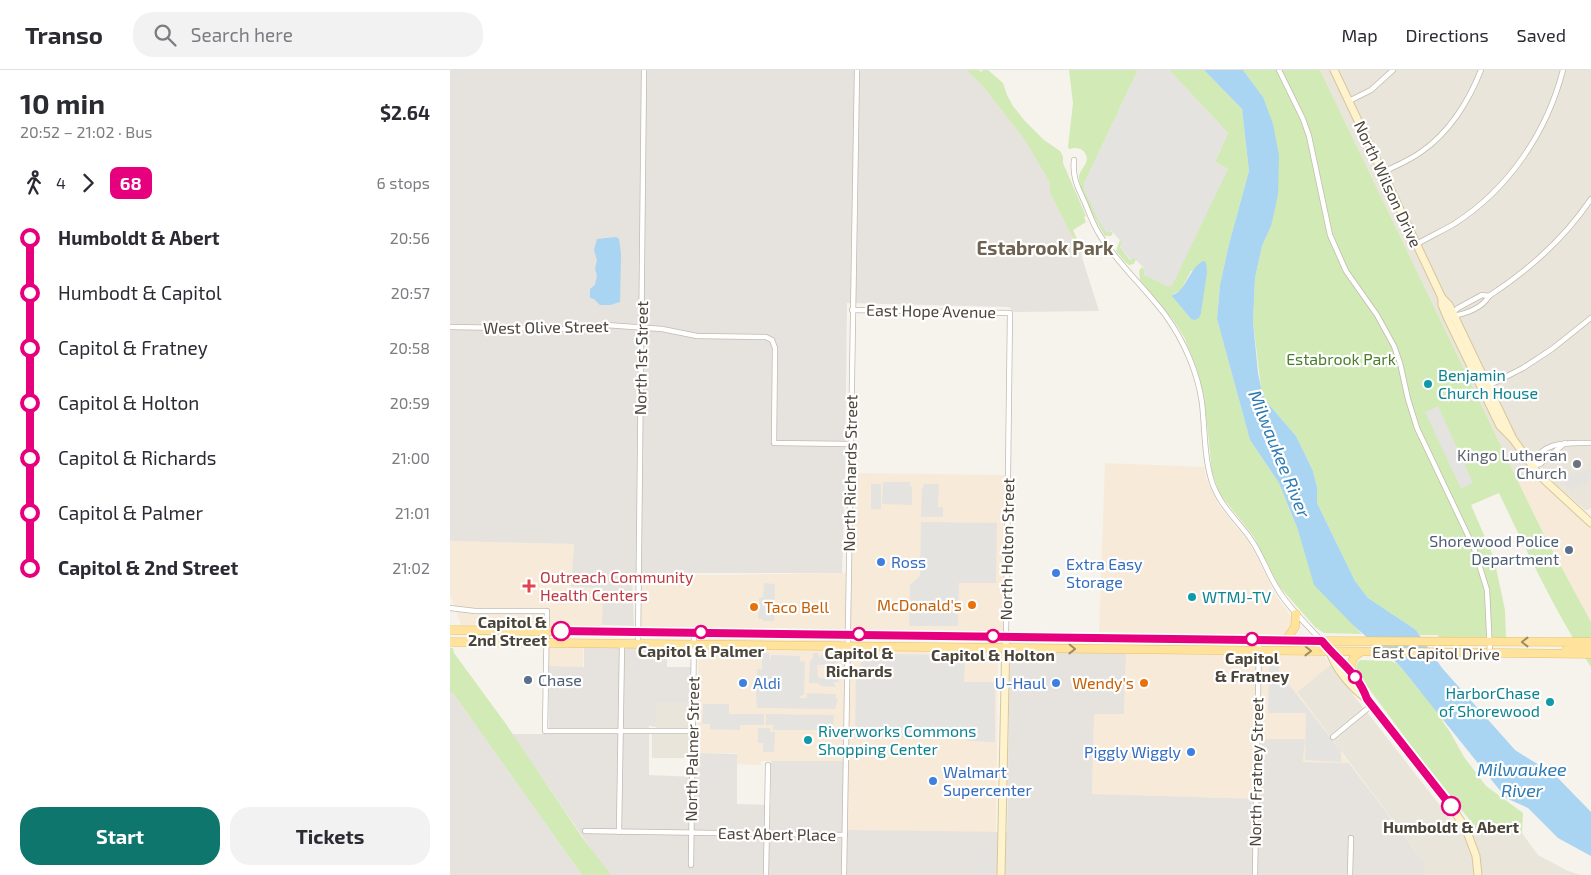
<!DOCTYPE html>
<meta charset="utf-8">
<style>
:root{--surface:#fff;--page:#f2f2f3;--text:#2b2b33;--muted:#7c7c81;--line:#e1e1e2;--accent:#0f766e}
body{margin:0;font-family:"Exo 2",sans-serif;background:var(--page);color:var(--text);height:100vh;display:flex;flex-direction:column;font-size:19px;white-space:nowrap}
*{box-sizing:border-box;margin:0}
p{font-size:16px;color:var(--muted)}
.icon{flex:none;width:28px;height:28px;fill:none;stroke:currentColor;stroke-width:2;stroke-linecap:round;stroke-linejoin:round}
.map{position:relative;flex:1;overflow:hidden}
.side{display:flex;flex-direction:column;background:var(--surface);width:450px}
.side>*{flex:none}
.badge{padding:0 10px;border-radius:8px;font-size:18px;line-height:32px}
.map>.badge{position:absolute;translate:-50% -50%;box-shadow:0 0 0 2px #fff}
.legs{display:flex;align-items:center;gap:8px;height:55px;padding:0 20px;font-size:16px}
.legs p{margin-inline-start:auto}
.head{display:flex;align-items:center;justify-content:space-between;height:85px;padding:0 20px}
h1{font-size:28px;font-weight:700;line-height:38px}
.cta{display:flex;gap:10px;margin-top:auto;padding:10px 20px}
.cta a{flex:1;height:58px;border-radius:20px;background:var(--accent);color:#fff;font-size:20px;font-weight:700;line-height:58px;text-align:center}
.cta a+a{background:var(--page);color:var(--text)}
ul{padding:0 20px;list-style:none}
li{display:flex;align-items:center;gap:18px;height:55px;font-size:19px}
li i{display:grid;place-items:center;width:8px;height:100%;margin:0 6px;background:currentColor}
li i::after{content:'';width:12px;height:12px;margin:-6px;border:4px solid;border-radius:50%;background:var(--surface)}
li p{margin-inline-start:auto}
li:first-child i{background:linear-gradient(#0000 50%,currentColor 0)}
li:last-child i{background:linear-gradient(currentColor 50%,#0000 0)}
header{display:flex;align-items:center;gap:30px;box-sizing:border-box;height:70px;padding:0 25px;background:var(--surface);border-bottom:1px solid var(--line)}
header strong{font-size:24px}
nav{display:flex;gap:28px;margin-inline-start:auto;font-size:18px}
.search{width:350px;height:45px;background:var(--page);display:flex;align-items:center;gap:12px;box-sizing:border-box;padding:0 18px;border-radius:20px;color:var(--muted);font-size:19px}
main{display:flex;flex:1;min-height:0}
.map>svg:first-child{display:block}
.residential{fill:#eae5da}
.commercial{fill:#f7ead8}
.industrial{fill:#e6e2dd}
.green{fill:#d2eab5;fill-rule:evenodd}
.parking{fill:#e5e3e0}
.water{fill:#a9d4f2}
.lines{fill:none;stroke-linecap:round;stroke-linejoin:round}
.street-casing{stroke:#c2bbae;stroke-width:6}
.secondary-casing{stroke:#d6c79b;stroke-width:9}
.primary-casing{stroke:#e6c16a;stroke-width:9}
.street{stroke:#fff;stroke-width:4.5}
.secondary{stroke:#fff3cd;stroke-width:7}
.primary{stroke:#ffe39c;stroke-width:8}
.oneway{stroke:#9c8c66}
.line-1-casing{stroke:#fff;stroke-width:11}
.line-1{stroke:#e6007e;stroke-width:8}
.culture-dot{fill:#0f9aa8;stroke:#fff;stroke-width:2}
.worship-dot{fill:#6b7280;stroke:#fff;stroke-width:2}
.service-dot{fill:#5c6f8a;stroke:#fff;stroke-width:2}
.shop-dot{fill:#3f7fe0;stroke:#fff;stroke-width:2}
.health-dot{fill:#e0444e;stroke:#fff;stroke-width:2}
.food-dot{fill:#e8710a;stroke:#fff;stroke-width:2}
.stop-1-dot{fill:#fff;stroke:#e6007e;stroke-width:2.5}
.labels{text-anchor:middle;stroke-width:4.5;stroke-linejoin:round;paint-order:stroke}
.street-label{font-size:16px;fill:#4b4439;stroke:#fff}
.park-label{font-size:16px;fill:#4a7f2a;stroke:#fff}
.culture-label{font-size:16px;fill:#0d838f;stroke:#fff;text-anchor:start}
.worship-label{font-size:16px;fill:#5b616d;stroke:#fff;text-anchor:end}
.service-label{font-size:16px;fill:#4e5e75;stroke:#fff;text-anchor:end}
.shop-label{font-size:16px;fill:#366cbe;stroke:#fff;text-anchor:start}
.health-label{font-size:16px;fill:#be3a42;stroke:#fff;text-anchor:start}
.food-label{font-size:16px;fill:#c56008;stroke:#fff;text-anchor:end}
.stop-label{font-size:16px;font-weight:bold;fill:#4b4439;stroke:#fff}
.water-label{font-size:18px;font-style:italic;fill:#2e7ab2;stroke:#fff}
.quarter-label{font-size:19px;font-weight:bold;fill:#6e6250;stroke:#fff}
</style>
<header>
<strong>Transo</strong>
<div class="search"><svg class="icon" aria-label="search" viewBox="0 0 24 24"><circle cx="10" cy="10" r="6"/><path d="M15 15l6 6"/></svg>Search here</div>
<nav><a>Map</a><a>Directions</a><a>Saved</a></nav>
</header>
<main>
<section class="side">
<div class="head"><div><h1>10 min</h1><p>20:52 – 21:02 · Bus</p></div><b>$2.64</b></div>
<div class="legs"><svg class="icon" aria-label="walk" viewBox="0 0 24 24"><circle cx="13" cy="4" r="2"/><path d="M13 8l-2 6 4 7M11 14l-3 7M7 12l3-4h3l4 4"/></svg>4<svg class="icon" aria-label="forward" viewBox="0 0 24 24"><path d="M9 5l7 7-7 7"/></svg><b class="badge" style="background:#e6007e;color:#fff">68</b><p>6 stops</p></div>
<ul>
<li><i style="color:#e6007e"></i><b>Humboldt &amp; Abert</b><p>20:56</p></li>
<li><i style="color:#e6007e"></i><span>Humbodt &amp; Capitol</span><p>20:57</p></li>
<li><i style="color:#e6007e"></i><span>Capitol &amp; Fratney</span><p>20:58</p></li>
<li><i style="color:#e6007e"></i><span>Capitol &amp; Holton</span><p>20:59</p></li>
<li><i style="color:#e6007e"></i><span>Capitol &amp; Richards</span><p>21:00</p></li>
<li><i style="color:#e6007e"></i><span>Capitol &amp; Palmer</span><p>21:01</p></li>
<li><i style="color:#e6007e"></i><b>Capitol &amp; 2nd Street</b><p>21:02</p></li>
</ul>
<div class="cta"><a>Start</a><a>Tickets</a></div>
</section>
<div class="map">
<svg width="1141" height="805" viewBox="0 0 1141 805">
<rect width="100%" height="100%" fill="#f6f3ec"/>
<!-- residential -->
<g class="residential">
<path d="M870,0H1141V438L1138,440H1135L1102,411L1088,393L1082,396L1068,411Z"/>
<path d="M880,595L1010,761L1072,763L1088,785L1118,801L1131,805H974V792L847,622Z"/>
<path d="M206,633H240L239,655L243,661L242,688H202V661H206Z"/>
</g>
<!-- commercial -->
<g class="commercial">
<path d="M655,393L754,397L756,408L765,428L770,437L797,470L806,485L825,524L842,548L844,554L836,565L649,562Z"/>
<path d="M1082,396L1141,453V552L1094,465L1068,411Z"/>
<path d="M400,403L558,405L556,566L391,564V579L548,582L546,763L398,760L399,691H311V695L287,694V683H247L249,557H190V504L269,505L398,503Z"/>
<path d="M0,471L124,474L121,517L153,518L152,561L13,560L0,524Z"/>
<path d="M96,574L133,575V597L96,596Z"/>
<path d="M676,583L874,586L880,595L847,622L899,693L853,692L854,669H811V729L642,724L644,643L674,644Z"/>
</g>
<!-- industrial -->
<g class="industrial">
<path d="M0,0H516L532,15L574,69L600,113V123L631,184L649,241L564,242L559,237L397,233L395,404L392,503H182L184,556L152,555L153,518L121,517L124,474L0,471Z"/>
<path d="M217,577V597H241L240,633H206V657L199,656V705L246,707L247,683L287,684V734L321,735V691H399L398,760L557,762L560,582L676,583L674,644H644L642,724L811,729V669H855L853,692L899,693L974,792V805H159L62,664H99V596L134,597V578Z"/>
<path d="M0,623H3L132,805H0Z"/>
</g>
<!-- green -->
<g class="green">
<path d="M516,0H529L531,2L533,0H538L553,13L557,25L563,36L574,50L594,70L610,81L613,86V93L636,146L634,147L636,152L623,160L630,176L635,181L631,184L600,123V113L574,69L532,15Z"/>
<path d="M619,0H688L634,114V119L660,161L663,163L661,166H655C648,155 630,122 629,109C628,100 640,94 636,85C633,78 626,77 619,79L618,77L623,33Z"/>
<path d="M719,0H754L792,39L799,101L779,174L770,215L767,249L800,370L829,413L848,460L904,556L912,564L874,563L865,557L829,516L804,467L770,424L762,402L754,326L747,299L734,267L723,250L690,210L689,201L692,197L695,200L694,205L778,99L765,92L778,63ZM756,196L751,243L741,249L721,225L731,220L741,201Z"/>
<path d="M793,0H870L1094,465L1141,552V597C1105,542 1077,482 1049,423L1021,435L1044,488L1055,540L1056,568L989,567L987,565H970L966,560L918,528L905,511L867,433V417L863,401L846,366L815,330L811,318L803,252L805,208L812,176L821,156L813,27Z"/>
<path d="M670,170L672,173L670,177L680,190L684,187L686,189L684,194L679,195L675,192L666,181Z"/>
<path d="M0,578H3L4,583L56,654L132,767L161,805H132L3,623H0Z"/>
<path d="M910,590L941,591L948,594L968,619L990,641L993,652L1000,662L1014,687L1036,716L1073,743L1072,763L1026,761L1022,753L963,678L908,604C906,598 905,595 910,590Z"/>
</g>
<!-- parking -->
<g class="parking">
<path d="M688,0H719L778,63L765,92L778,99L723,214L719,217L694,205L695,199L684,188L681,190L670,177L672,173L662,161L657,163L649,152L634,119V114Z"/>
<path d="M988,336L1023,413L1011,419L975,342Z"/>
<path d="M1141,399V410L1121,420L1112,411L1122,402L1125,404Z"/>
<path d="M433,412H460V416L462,417V435L432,434Z"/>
<path d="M421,414H431V440L421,439Z"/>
<path d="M474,414H489L488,437H493V447H471L472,418H473Z"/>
<path d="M471,452L547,453L546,513H509L508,556H459L460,515L470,506Z"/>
<path d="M314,513L324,514L325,516L324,551H313V549H308L309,528L313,527Z"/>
<path d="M312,582L319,583L320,590L321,589V585L350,586V591L355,592L354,625L350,626V628H357V623L386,624V628L388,629L385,639L307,638L306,625L307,599H312Z"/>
<path d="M363,583H368L370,589L371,585H381L382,589L389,587V592L383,594L367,595L368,607L371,608L389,609V612H383L386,617L371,616L368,613H359L360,591L363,588Z"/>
<path d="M433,584L515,585L514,612H545V672L519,671L515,668H492L423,667L421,668L405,669L406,599H410L411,593L415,590H433Z"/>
<path d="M823,590H829V602L891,681V692L855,690L856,643H818L819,595L823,594Z"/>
<path d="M253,634H279V644H314V655H290V660L260,659V654H252Z"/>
<path d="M316,644L384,645L383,660H323V655H316Z"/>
<path d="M308,658H320V662H325L324,682H313V673H308Z"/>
<path d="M254,690H278V710H254L252,700L254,699Z"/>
<rect x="526" y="777" width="14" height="28"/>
</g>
<!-- water -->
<g class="water">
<path d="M754,0H793L813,27L823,54L829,85L828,125L821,156L812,176L805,208L803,252L808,303L811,318L815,330L846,366L863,401L867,417V433L905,511L918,528L966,560L992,598L1065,680L1105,705L1141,742V786L1108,768L1078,738L1056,728L949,595L904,556L864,515L848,460L829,413L800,370L767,249L770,215L779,174L799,101L792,39Z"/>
<path d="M166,167L169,169L171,184L170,232L160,235H150L144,229L140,228V219L145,215L147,205L145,199L147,190L144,180L147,169Z"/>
<path d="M753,191L756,192L757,202L751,243L749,248L745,250L741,249L721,225C736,223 738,199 753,191Z"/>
</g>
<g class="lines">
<!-- street casing -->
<g class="street-casing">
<g id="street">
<path d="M829,0L853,49L859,66L880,165L896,201L927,245L944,276L950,293L958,329L967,358L1024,478L1037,520L1040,583"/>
<path d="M899,31L921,20L943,0"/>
<path d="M624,90C622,107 628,118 635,133C640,145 644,157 651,167C670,196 696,219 716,246C734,271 748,303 752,333C755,359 754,387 762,412C769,434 787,450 800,468C811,483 817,502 827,518C838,537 856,554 871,570"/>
<path d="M933,102C946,96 960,90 971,82C999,63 1019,31 1031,0"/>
<path d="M967,174C979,167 992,161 1004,154C1059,119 1097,62 1113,0"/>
<path d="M1032,225L1039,226C1031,240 1011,245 997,247L1008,238Z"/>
<path d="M1039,226C1079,200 1114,169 1141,129"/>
<path d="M402,240L560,243L556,566"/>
<path d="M0,257L110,259L156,255L212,259L247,266L316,267L322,270L325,278L324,373L400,374"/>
<path d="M1036,317L1073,298L1102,279L1141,248"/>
<path d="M1082,396C1092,370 1117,373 1141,373"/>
<path d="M1082,396L1090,394L1115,373"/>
<path d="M0,538L25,541H97L95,661H243"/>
<path d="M188,575L194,0"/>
<path d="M883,667L922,635"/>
<path d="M135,761L395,765"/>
<path d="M169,762L172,575"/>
<path d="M241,795L244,562"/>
<path d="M316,805L318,695"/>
<path d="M394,805L407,0"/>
<path d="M805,805L809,569"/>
<path d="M900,805L901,768"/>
</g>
</g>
<!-- secondary casing -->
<g class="secondary-casing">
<g id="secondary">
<path d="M884,0L992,228V235L997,247L1050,356L1063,369"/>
<path d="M992,228L999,235L1063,369L1089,405L1141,453"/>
<path d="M872,571C888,591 908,603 917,629"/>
<path d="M880,581C884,598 903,619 917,629L1001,736L1016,759L1026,786L1028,805"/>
<path d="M551,805L556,566"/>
</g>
</g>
<!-- primary casing -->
<g class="primary-casing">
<g id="primary">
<path d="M0,560L872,571L1141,572"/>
<path d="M836,570L845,557L846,544"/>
<path d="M0,572L1141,584"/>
<path d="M1116,580L1141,579"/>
<path d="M901,601C900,592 903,586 911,582"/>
</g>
</g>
<!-- street -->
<use href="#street" class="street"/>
<!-- secondary -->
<use href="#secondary" class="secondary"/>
<!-- primary -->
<use href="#primary" class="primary"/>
</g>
<!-- one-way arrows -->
<defs><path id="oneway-chevron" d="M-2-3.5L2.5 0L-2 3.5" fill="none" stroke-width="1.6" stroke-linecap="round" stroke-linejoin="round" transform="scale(1.25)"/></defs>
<g class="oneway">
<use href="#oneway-chevron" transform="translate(1075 572) rotate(-180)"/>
<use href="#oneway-chevron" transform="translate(622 579) rotate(1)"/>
<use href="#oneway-chevron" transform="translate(858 581) rotate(1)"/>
</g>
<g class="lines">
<!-- line-1 casing -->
<g class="line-1-casing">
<path id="line-1" d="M111,561L872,571C888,591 908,603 917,629L1001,736"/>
</g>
<!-- line-1 -->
<use href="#line-1" class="line-1"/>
</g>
<!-- markers -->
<g class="culture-dot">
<circle cx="978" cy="314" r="5"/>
<circle cx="742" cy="527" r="5"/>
<circle cx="1100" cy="632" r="5"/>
<circle cx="358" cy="670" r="5"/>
</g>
<circle class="worship-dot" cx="1127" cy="394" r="5"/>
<g class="service-dot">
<circle cx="1119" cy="480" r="5"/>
<circle cx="78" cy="610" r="5"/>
</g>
<g class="shop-dot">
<circle cx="431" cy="492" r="5"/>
<circle cx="606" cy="503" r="5"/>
<circle cx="293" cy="613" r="5"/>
<circle cx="606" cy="613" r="5"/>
<circle cx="741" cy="682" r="5"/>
<circle cx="483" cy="711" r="5"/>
</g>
<path class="health-dot" d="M76.5 508.5h5v5h5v5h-5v5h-5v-5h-5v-5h5z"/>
<g class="food-dot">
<circle cx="522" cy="535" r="5"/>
<circle cx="304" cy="537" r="5"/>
<circle cx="694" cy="613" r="5"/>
</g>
<g class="stop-1-dot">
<circle cx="111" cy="561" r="9"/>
<circle cx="251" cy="562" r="6"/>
<circle cx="409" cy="564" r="6"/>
<circle cx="543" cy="566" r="6"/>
<circle cx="802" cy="569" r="6"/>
<circle cx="905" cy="607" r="6"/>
<circle cx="1001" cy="736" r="9"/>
</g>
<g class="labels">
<!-- street labels -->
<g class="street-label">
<text transform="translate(938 114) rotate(65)" y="6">North Wilson Drive</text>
<text transform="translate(481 241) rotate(1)" y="6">East Hope Avenue</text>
<text transform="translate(96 257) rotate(-1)" y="6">West Olive Street</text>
<text transform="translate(191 288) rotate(-89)" y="6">North 1st Street</text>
<text transform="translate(400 403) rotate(-89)" y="6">North Richards Street</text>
<text transform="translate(557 479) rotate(-89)" y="6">North Holton Street</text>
<text transform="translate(986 583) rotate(1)" y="6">East Capitol Drive</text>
<text transform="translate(242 679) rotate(-89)" y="6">North Palmer Street</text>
<text transform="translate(806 702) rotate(-89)" y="6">North Fratney Street</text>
<text transform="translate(327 764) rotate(1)" y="6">East Abert Place</text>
</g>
<!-- park labels -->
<g class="park-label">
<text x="891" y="295">Estabrook Park</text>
</g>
<!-- culture labels -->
<g class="culture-label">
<text x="988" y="311">Benjamin<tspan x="988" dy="18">Church House</tspan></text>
<text x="752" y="533">WTMJ-TV</text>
<text x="1090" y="629" text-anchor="end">HarborChase<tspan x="1090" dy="18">of Shorewood</tspan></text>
<text x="368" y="667">Riverworks Commons<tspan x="368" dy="18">Shopping Center</tspan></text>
</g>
<!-- worship labels -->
<g class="worship-label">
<text x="1117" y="391">Kingo Lutheran<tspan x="1117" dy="18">Church</tspan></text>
</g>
<!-- service labels -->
<g class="service-label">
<text x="1109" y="477">Shorewood Police<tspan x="1109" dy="18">Department</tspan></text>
<text x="88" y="616" text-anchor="start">Chase</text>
</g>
<!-- shop labels -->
<g class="shop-label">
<text x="441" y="498">Ross</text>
<text x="616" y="500">Extra Easy<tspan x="616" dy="18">Storage</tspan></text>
<text x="303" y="619">Aldi</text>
<text x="596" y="619" text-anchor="end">U-Haul</text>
<text x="731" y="688" text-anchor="end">Piggly Wiggly</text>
<text x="493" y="708">Walmart<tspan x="493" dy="18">Supercenter</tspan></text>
</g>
<!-- health labels -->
<g class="health-label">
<text x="90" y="513">Outreach Community<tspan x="90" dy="18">Health Centers</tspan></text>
</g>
<!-- food labels -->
<g class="food-label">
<text x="512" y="541">McDonald's</text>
<text x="314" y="543" text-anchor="start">Taco Bell</text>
<text x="684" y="619">Wendy's</text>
</g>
<!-- stop labels -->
<g class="stop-label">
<text x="97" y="558" text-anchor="end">Capitol &amp;<tspan x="97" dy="18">2nd Street</tspan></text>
<text x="251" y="587">Capitol &amp; Palmer</text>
<text x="409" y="589">Capitol &amp;<tspan x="409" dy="18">Richards</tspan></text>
<text x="543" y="591">Capitol &amp; Holton</text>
<text x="802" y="594">Capitol<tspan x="802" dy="18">&amp; Fratney</tspan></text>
<text x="1001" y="763">Humboldt &amp; Abert</text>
</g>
<!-- water labels -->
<g class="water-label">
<text transform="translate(829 384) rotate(68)" y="6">Milwaukee River</text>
<text x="1072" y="706">Milwaukee<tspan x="1072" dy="21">River</tspan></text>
</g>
<!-- quarter labels -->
<g class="quarter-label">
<text x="595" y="185">Estabrook Park</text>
</g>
</g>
</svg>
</div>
</main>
